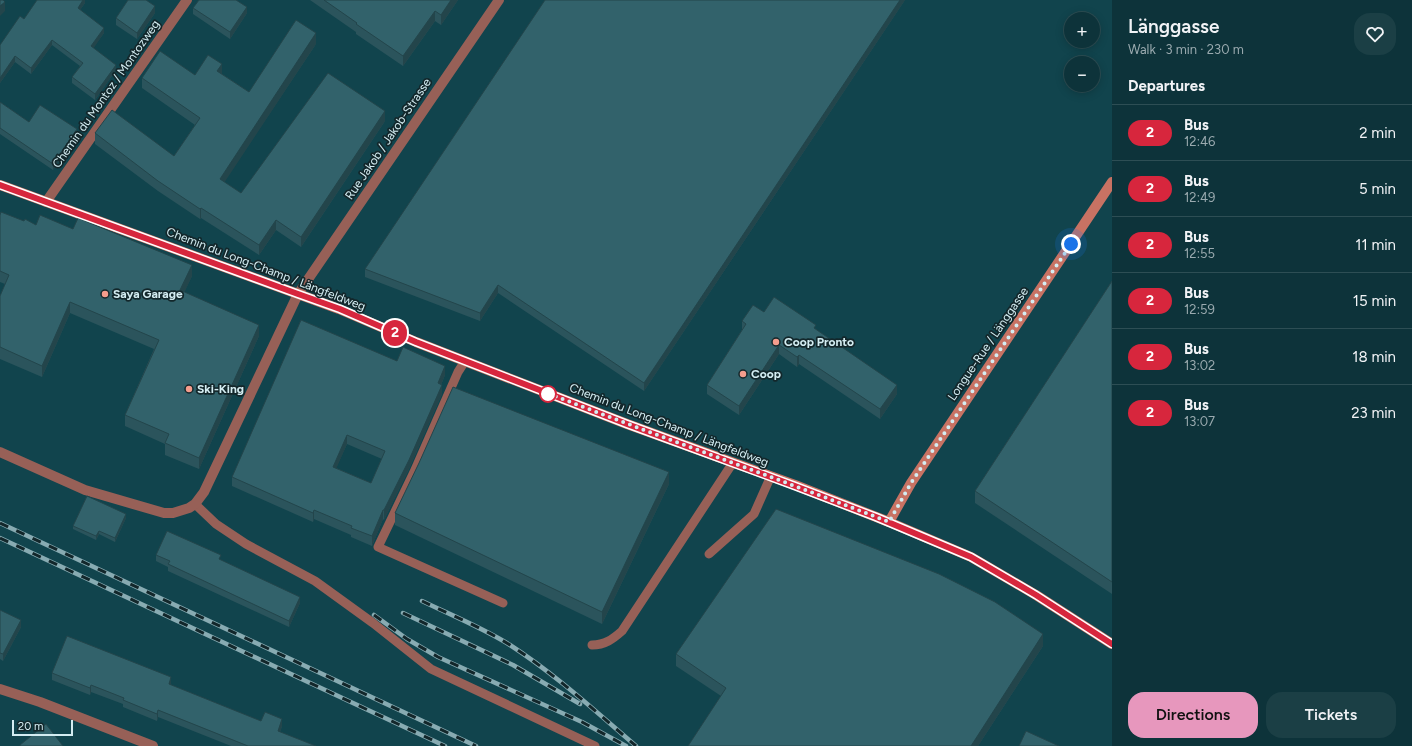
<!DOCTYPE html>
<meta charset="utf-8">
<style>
:root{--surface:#0d333a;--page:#1b3f45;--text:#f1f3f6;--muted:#9aaaaf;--line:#2d4e54;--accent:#e797bd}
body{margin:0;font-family:Figtree,sans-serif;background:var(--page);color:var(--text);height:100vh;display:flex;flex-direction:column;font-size:15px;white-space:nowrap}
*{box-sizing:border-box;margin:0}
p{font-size:13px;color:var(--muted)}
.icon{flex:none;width:22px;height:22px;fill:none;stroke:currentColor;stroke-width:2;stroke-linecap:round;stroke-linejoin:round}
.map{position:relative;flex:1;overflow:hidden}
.panel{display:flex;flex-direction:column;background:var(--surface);width:300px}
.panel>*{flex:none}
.badge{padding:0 8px;border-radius:13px;font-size:14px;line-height:26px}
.controls{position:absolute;left:1064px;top:12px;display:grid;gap:8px}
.controls a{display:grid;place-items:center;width:36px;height:36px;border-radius:50%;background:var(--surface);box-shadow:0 2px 10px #0003,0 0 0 1px var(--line);font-size:20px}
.scale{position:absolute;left:12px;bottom:10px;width:61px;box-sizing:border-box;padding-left:4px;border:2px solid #d4edf2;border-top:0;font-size:11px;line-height:14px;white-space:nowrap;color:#d4edf2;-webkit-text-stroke:3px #13272b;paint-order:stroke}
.you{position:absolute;width:20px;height:20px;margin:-10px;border:3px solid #fff;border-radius:50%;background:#1a73e8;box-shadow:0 0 0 6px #1a73e833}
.map>.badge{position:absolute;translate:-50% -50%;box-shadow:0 0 0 2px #fff}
h2{padding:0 16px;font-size:15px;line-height:36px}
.round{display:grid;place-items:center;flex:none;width:42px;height:42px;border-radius:16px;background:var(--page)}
.headline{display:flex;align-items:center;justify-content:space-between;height:68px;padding:0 16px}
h1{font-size:19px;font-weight:600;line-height:30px}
.button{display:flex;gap:8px;margin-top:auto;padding:8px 16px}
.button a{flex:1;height:46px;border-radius:16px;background:var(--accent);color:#111;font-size:16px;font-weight:600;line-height:46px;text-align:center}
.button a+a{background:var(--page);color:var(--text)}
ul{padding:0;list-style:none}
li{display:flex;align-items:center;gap:12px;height:56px;padding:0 16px;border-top:1px solid var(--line)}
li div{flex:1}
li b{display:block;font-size:15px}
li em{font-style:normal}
li .badge{min-width:44px;font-weight:700;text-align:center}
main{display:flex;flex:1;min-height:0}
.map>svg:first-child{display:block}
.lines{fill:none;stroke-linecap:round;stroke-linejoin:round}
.lane{stroke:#976057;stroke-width:9}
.street{stroke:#976057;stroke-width:10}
.secondary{stroke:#c87263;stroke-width:10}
.rail-casing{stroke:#88abb2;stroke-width:4.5}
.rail{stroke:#13272b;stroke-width:3;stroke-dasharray:9;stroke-linecap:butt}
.wall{fill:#2b545c;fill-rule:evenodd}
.shaded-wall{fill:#23454b}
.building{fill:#32626b;stroke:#23454b;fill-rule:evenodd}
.line-casing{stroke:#fff;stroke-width:9}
.line{stroke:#d7263d;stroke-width:6}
.walk{stroke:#d4edf2;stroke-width:4;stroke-dasharray:0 7.2}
.poi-dot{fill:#f59d8d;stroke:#13272b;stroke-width:1.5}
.stop-dot{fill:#fff;stroke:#d7263d;stroke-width:2}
.labels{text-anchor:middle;stroke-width:3.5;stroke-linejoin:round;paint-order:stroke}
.street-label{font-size:12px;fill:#d4edf2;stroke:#13272b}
.poi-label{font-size:12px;font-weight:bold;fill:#d4edf2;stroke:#13272b;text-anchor:start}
</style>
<main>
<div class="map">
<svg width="1112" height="746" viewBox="0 0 1112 746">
<rect width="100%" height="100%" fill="#11444d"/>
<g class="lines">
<!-- lane -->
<g class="lane">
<path d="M465,361L458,372L414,472L378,547L503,603"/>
<path d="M195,504L216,524L246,544L315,581L373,623L431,669L595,746"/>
<path d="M709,554L754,514L770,478"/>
<path d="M592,645C605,645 613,639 622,631L732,464"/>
</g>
<!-- street -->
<g class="street">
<path d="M46,202L187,0"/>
<path d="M0,452L85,490L164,513H173L189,508L195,504L204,492L298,294L499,0"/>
<path d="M0,689L40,702L153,746"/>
</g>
<!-- secondary -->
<g class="secondary">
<path d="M0,185L298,294L339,309L416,342L627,424L795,485L889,522L971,557L1036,595L1112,644"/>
<path d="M889,522L911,483L1112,182"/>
</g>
<!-- rail casing -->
<g class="rail-casing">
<g id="rail">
<path d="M0,523L476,746"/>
<path d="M0,538L445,746"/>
<path d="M422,601C451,615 483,628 510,645C555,674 595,711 636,746"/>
<path d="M403,613L513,665L580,704"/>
<path d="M374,615L407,639L438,657L582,722L626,746"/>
</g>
</g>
<!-- rail -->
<use href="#rail" class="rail"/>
</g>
<!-- wall -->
<g class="wall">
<path d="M85,0V3L80,10L104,33L93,48L116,70L95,100L72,83V77L80,66L52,45L31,74L15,62L0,83V45L24,19Z"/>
<path d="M310,0H458L441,25L435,21L403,66L356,34V32Z"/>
<path d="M905,0L644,391L498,293L480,321L365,277V269Z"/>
<path d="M193,8L247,13L230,39L193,14Z"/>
<path d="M155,13L137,39L116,25V18Z"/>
<path d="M316,44L224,182L241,193L385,121L301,247L276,230L259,255L201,218L200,219L158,191L95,144V133L174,156L195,125L142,88V78L222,74L249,92Z"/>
<path d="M0,102L29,122L77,135L53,170L0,134Z"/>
<path d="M0,215L24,221L192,276L184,292L259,336L199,469L165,455V444L125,426V415L154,349L70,313L42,377L0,359V296L5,284L0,282Z"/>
<path d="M1112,281V594L975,503V491Z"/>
<path d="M764,312L816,330L897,394L880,419L799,364L797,367L779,354L739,415L707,394V385L742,330V321Z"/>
<path d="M397,361L445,375L441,385L442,394L409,469L384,520L383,519L372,546L351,537V535L314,519L313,522L232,486V477ZM347,444L382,459L371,483L336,468Z"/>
<path d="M669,484L602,624L395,525V513Z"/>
<path d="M126,518L115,542L99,534L96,540L73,529V526Z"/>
<path d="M156,555L221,560L300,603L289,627L168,571V567L156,561Z"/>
<path d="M0,610L21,627L3,661L0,659Z"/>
<path d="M1043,646L978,746H688L721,696L676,666V654Z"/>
<path d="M52,673L171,684V685L261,721L282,726L280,732L316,746H231L158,717L157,721L123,707V704L91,692L90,695L52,680Z"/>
</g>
<!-- shaded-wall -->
<g class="shaded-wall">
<path d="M83,0H85V3L78,13V8Z"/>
<path d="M451,0H458L441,25V15Z"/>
<path d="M900,0H905L644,391V383Z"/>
<path d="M5,2V11L0,16V6Z"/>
<path d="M155,6V13L137,39V33Z"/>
<path d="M247,7V13L230,39V32Z"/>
<path d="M435,11V21L403,66V56Z"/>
<path d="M104,28V33L91,52V46Z"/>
<path d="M316,33V44L220,189V179Z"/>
<path d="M52,40V45L31,74V68Z"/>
<path d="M15,56V62L0,83V78Z"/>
<path d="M222,64V75L217,71Z"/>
<path d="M116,65V70L95,100V94Z"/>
<path d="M385,111V121L301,247V237Z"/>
<path d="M77,129V135L53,170V164Z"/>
<path d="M201,208V218L200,219V209Z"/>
<path d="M276,220V230L259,255V245Z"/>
<path d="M192,265V276L180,302V290Z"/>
<path d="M498,285V293L480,321V313Z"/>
<path d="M70,302V313L42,377V366Z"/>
<path d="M259,325V336L199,469V458Z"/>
<path d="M779,345V354L739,415V406Z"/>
<path d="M799,355V364L797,367V357Z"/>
<path d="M445,366V375L438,392V383Z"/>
<path d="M442,385V394L409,469L384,520V510Z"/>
<path d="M897,385V394L880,419V409Z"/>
<path d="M347,435V444L333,476V467Z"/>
<path d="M669,472V484L602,624V612Z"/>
<path d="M314,510V519L313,522V513Z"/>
<path d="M383,510V519L372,546V536Z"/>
<path d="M126,514V518L115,542V538Z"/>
<path d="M99,531V534L96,540V536Z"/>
<path d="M300,597V603L289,627V621Z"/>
<path d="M21,620V627L3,661V654Z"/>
<path d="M1043,634V646L978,746H971Z"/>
<path d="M171,677V684L169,690V684Z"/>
<path d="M91,685V692L90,695V688Z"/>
<path d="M158,710V717L157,721V714Z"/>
<path d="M282,719V726L278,738V731Z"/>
</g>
<!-- building -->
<g class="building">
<path d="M0,0H3L5,2L0,6Z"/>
<path d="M37,0H83L78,8L104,28L91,46L116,65L95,94L72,77L83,63L52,40L31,68L15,56L0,78V45L20,16L24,19Z"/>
<path d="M128,0H146L155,6L137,33L116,18Z"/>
<path d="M199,0H236L247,7L230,32L193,8Z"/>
<path d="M324,0H451L441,15L435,11L403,56L356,24L357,23Z"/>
<path d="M545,0H900L644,383L498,285L480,313L365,269Z"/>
<path d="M296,20L316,33L220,179L241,193L328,73L385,111L301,237L276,220L259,245L201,208L200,209L158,181L95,133L112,110L174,156L200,118L142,78L160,51L195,75L208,55L222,64L217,71L249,92Z"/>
<path d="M0,102L29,122L40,105L77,129L53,164L0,128Z"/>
<path d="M1,212L24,221L25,219L36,225L40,215L73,229L78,218L192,265L180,290L259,325L199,458L165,443L169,434L125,415L159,340L70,302L42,366L0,347V296L9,275L0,271V215Z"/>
<path d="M1112,281V582L975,491Z"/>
<path d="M774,297L816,325L814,328L897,385L880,409L799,355L797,357L779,345L739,406L707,385L746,324L742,321L753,305L764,312Z"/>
<path d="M301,320L397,361L403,347L445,366L438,383L442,385L409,460L384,510H383L372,536L351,528L352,526L314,510L313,513L232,477ZM347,435L385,451L371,483L333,467Z"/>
<path d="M453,387L669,472L602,612L395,513L419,463Z"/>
<path d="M87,496L126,514L115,538L99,531L96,536L73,526Z"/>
<path d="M776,509L939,574L995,602L1043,634L971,746H688L726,688L676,654Z"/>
<path d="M167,531L221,555L219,559L300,597L289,621L168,564L170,561L156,555Z"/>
<path d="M0,610L21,620L3,654L0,653Z"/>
<path d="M67,636L171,677L169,684L261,721L265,712L282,719L278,731L316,746H248L158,710L157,714L123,700L124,698L91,685L90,688L52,673Z"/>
<path d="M46,724L63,746H20V745Z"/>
<path d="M1026,731L1059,746H1019Z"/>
</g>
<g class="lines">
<!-- line casing -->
<g class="line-casing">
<path id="line" d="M0,185L298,294L340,309L416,342L627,424L795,486L876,517L971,557L1036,595L1112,644"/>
</g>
<!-- line -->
<use href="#line" class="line"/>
<!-- walk -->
<path class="walk" d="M548,394L542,391C657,436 774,477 889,522L911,483L1071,244"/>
</g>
<!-- markers -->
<g class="poi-dot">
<circle cx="105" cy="294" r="4"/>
<circle cx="776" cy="342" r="4"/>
<circle cx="743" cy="374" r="4"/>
<circle cx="189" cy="389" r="4"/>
</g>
<circle class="stop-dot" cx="548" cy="394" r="8"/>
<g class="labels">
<!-- street labels -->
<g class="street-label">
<text transform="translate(106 94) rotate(-55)" y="4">Chemin du Montoz / Montozweg</text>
<text transform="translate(388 139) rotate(-56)" y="4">Rue Jakob / Jakob-Strasse</text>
<text transform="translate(266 269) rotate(21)" y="4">Chemin du Long-Champ / Längfeldweg</text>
<text transform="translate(988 344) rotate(-56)" y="4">Longue-Rue / Länggasse</text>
<text transform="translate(669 425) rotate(21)" y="4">Chemin du Long-Champ / Längfeldweg</text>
</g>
<!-- poi labels -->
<g class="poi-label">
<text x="113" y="298">Saya Garage</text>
<text x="784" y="346">Coop Pronto</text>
<text x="751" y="378">Coop</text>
<text x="197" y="393">Ski-King</text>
</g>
</g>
</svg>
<div class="controls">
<a>+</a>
<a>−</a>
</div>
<div class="scale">20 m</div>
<div class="you" style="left:1071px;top:244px"></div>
<b class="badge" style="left:395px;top:333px;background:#d7263d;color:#fff">2</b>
</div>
<section class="panel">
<div class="headline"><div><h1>Länggasse</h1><p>Walk · 3 min · 230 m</p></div><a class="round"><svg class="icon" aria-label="heart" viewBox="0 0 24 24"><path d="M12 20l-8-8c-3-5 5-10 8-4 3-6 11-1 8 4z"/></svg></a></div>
<h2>Departures</h2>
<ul>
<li><span class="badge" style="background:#d7263d;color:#fff">2</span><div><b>Bus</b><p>12:46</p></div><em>2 min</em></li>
<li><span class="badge" style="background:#d7263d;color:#fff">2</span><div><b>Bus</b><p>12:49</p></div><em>5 min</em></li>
<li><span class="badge" style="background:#d7263d;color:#fff">2</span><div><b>Bus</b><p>12:55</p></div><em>11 min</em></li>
<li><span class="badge" style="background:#d7263d;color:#fff">2</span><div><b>Bus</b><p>12:59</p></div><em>15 min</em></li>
<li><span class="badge" style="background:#d7263d;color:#fff">2</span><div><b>Bus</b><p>13:02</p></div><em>18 min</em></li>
<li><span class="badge" style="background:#d7263d;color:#fff">2</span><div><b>Bus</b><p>13:07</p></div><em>23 min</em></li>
</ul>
<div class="button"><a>Directions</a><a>Tickets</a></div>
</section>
</main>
